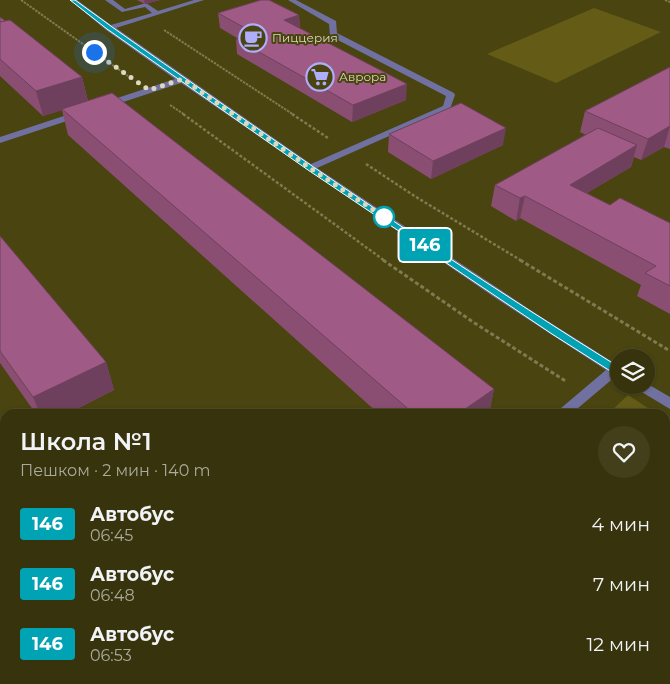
<!DOCTYPE html>
<html lang="ru">
<meta charset="utf-8">
<style>
:root{--surface:#37330c;--page:#423f1a;--text:#f1f3f6;--muted:#aaaa9d;--line:#514e2d}
body{margin:0;font-family:Montserrat,sans-serif;background:var(--page);color:var(--text);height:100vh;display:flex;flex-direction:column;font-size:19px;white-space:nowrap}
*{box-sizing:border-box;margin:0}
p{font-size:16px;color:var(--muted)}
.icon{flex:none;width:28px;height:28px;fill:none;stroke:currentColor;stroke-width:2;stroke-linecap:round;stroke-linejoin:round}
.map{position:relative;flex:1;overflow:hidden}
.panel{position:absolute;left:0px;top:409px;width:670px;height:276px;display:flex;flex-direction:column;background:var(--surface);border-radius:15px 15px 0 0;box-shadow:0 1px 4px #0004,0 0 0 1px var(--line)}
.panel>*{flex:none}
.badge{padding:0 10px;border-radius:4px;font-size:18px;line-height:32px}
.tools{position:absolute;left:610px;top:349px;display:grid;gap:10px}
.tools a{display:grid;place-items:center;width:45px;height:45px;border-radius:50%;background:var(--surface);box-shadow:0 1px 4px #0004,0 0 0 1px var(--line);font-size:25px}
.you{position:absolute;width:25px;height:25px;margin:-12px;border:4px solid #fff;border-radius:50%;background:#1a73e8;box-shadow:0 0 0 8px #1a73e833}
.map>.badge{position:absolute;translate:-50% -50%;box-shadow:0 0 0 2px #fff}
.round{display:grid;place-items:center;flex:none;width:52px;height:52px;border-radius:26px;background:var(--page)}
.head{display:flex;align-items:center;justify-content:space-between;height:85px;padding:0 20px}
h1{font-size:24px;font-weight:600;line-height:38px}
ul{padding:0;list-style:none}
li{display:flex;align-items:center;gap:15px;height:60px;padding:0 20px}
li div{flex:1}
li b{display:block;font-size:19px}
li em{font-style:normal}
li .badge{min-width:55px;font-weight:700;text-align:center}
.map>svg:first-child{display:block}
.green{fill:#645c16}
.lines{fill:none;stroke-linecap:round;stroke-linejoin:round}
.path-far3{stroke:#7f7b51;stroke-width:2;stroke-dasharray:2.5 1;stroke-linecap:butt}
.path-far2{stroke:#7f7b51;stroke-width:2.5;stroke-dasharray:3 2;stroke-linecap:butt}
.path-far1{stroke:#7f7b51;stroke-width:3;stroke-dasharray:4 2.5;stroke-linecap:butt}
.path{stroke:#7f7b51;stroke-width:4;stroke-dasharray:5 3;stroke-linecap:butt}
.minor{fill:#7071a1;fill-rule:evenodd}
.wall{fill:#894e72}
.shaded-wall{fill:#6f405d}
.building{fill:#9f5b85;stroke:#6f405d}
.line{fill:#00a3b4;stroke:#fff}
.walk{stroke:#dcd9bf;stroke-width:5;stroke-dasharray:0 9}
.stop-dot{fill:#fff;stroke:#00a3b4;stroke-width:2.5}
.labels{text-anchor:middle;stroke-width:4;stroke-linejoin:round;paint-order:stroke}
.far-poi-label{font-size:12px;fill:#dcd9bf;stroke:#494410;text-anchor:start}
</style>
<div class="map">
<svg width="670" height="684" viewBox="0 0 670 684">
<rect width="100%" height="100%" fill="#494410"/>
<!-- green -->
<g class="green">
<path d="M594,8L661,32L556,83L487,54Z"/>
<path d="M628,395L657,414H608Z"/>
<path d="M665,419L670,422V470L665,467Z"/>
<path d="M5,579V680H53L47,684H0V582Z"/>
</g>
<g class="lines">
<!-- path-far3 -->
<g class="path-far3">
<path d="M21,0L128,76"/>
<path d="M665,0L670,2"/>
<path d="M164,30L294,115"/>
<path d="M170,105L185,115"/>
</g>
<!-- path-far2 -->
<g class="path-far2">
<path d="M183,114L385,261"/>
<path d="M292,114L328,138"/>
<path d="M366,164L416,197L522,261"/>
</g>
<!-- path-far1 -->
<g class="path-far1">
<path d="M383,260L473,322L567,382"/>
<path d="M520,260L670,351"/>
</g>
<!-- path -->
<path class="path" d="M665,480L670,484"/>
<!-- minor -->
<g class="minor">
<path d="M70,0H77L111,25L152,13L145,7L122,12L105,0H113L125,9L146,3L158,11L194,0H204L116,28L311,164L443,106L446,96L330,36L329,24L288,0H296L336,21L337,33L454,93L455,95L450,109L317,168L535,313L619,366V377L616,376L571,414H554L606,370L497,299L181,83L108,107H102V103L175,79L106,30Z"/>
<path d="M79,111L82,112V116L0,143V137Z"/>
<path d="M646,383L670,397V409L635,388L633,385H646Z"/>
<path d="M219,680H240L238,684H217Z"/>
</g>
</g>
<!-- wall -->
<g class="wall">
<path d="M137,0H160L145,4Z"/>
<path d="M218,13L299,15L300,28L406,100L352,122L237,54L236,39L237,38L220,28Z"/>
<path d="M0,17L82,77L88,101L494,389L489,414H379L68,135L62,110L43,116L0,76Z"/>
<path d="M670,67V149L664,147L641,160L634,157L631,167L587,193L610,205L670,223V314L637,296L641,285L520,218L516,221L491,206L495,185L586,135L580,132L585,111Z"/>
<path d="M389,134L503,145L431,179L388,152Z"/>
<path d="M0,236L106,362L114,390L67,414H36L0,363Z"/>
</g>
<!-- shaded-wall -->
<g class="shaded-wall">
<path d="M144,0H160L145,4Z"/>
<path d="M299,15L300,30L284,20Z"/>
<path d="M82,77L88,102L43,116L36,91Z"/>
<path d="M407,84L406,100L352,122L353,105Z"/>
<path d="M670,126L664,147L641,160L648,139Z"/>
<path d="M506,128L503,145L431,179L433,161Z"/>
<path d="M637,145L631,167L565,206L570,185Z"/>
<path d="M525,196L520,218L516,221L520,198Z"/>
<path d="M106,362L114,390L67,414H40L33,397Z"/>
<path d="M494,389L489,414H458Z"/>
<path d="M670,575V581L665,587V580Z"/>
<path d="M459,680H476L472,684H455Z"/>
<path d="M576,680H582L579,684H572Z"/>
</g>
<!-- building -->
<g class="building">
<path d="M261,0H269L299,15L284,20L407,84L353,105L236,39L254,33L218,13Z"/>
<path d="M0,17L5,21L0,22Z"/>
<path d="M10,20L82,77L36,91L0,59V22Z"/>
<path d="M670,67V126L648,139L585,111Z"/>
<path d="M112,93L494,389L458,414H414L62,109Z"/>
<path d="M461,103L506,128L433,161L389,134Z"/>
<path d="M598,128L637,145L570,185L610,205L620,198L670,223V286L645,273L656,266L525,196L520,198L495,185Z"/>
<path d="M0,236L106,362L33,397L0,351Z"/>
<path d="M665,516L670,520V575L665,580Z"/>
<path d="M303,680H459L455,684H299Z"/>
<path d="M465,680H576L572,684H461Z"/>
</g>
<!-- line -->
<path class="line" d="M70,0H75C133,43 194,84 254,126C375,210 497,291 622,369V374H615L552,334L308,170L107,29Z"/>
<g class="lines">
<!-- walk -->
<path class="walk" d="M94,52L149,90L183,79L310,168L384,217"/>
</g>
<!-- icons -->
<defs>
<g id="cafe-ring" transform="scale(1.4375)"><circle r="9.5" fill="#494410" stroke="#aeaefb" stroke-width="1.5"/><path d="M-5.5-4.5H6V0H3Q3 3.5 0 3.5H-2.5Q-5.5 3.5-5.5 0ZM3-3.2v2h1.7v-2ZM-6 4.5H4V6H-6Z" fill="#aeaefb"/></g>
<g id="supermarket-ring" transform="scale(1.4375)"><circle r="9.5" fill="#494410" stroke="#aeaefb" stroke-width="1.5"/><path d="M-6-5.5h2.5l.6 2H6L4.5 2H-2.5L-4.4-4H-6ZM-1.5 3.2a1.3 1.3 0 1 0 .1 0ZM3 3.2a1.3 1.3 0 1 0 .1 0Z" fill="#aeaefb"/></g>
</defs>
<g fill-rule="evenodd">
<use href="#cafe-ring" x="253" y="38"/>
<use href="#supermarket-ring" x="320" y="77"/>
</g>
<!-- markers -->
<circle class="stop-dot" cx="384" cy="217" r="10"/>
<g class="labels">
<!-- far-poi labels -->
<g class="far-poi-label">
<text x="272" y="42">Пиццерия</text>
<text x="339" y="81">Аврора</text>
</g>
</g>
</svg>
<div class="tools">
<a><svg class="icon" aria-label="layers" viewBox="0 0 24 24"><path d="M12 4l9 5-9 5-9-5zM3 14l9 5 9-5"/></svg></a>
</div>
<div class="you" style="left:94px;top:52px"></div>
<b class="badge" style="left:425px;top:245px;background:#00a3b4;color:#fff">146</b>
<section class="panel">
<div class="head"><div><h1>Школа №1</h1><p>Пешком · 2 мин · 140 m</p></div><a class="round"><svg class="icon" aria-label="heart" viewBox="0 0 24 24"><path d="M12 20l-8-8c-3-5 5-10 8-4 3-6 11-1 8 4z"/></svg></a></div>
<ul>
<li><span class="badge" style="background:#00a3b4;color:#fff">146</span><div><b>Автобус</b><p>06:45</p></div><em>4 мин</em></li>
<li><span class="badge" style="background:#00a3b4;color:#fff">146</span><div><b>Автобус</b><p>06:48</p></div><em>7 мин</em></li>
<li><span class="badge" style="background:#00a3b4;color:#fff">146</span><div><b>Автобус</b><p>06:53</p></div><em>12 мин</em></li>
</ul>
</section>
</div>
